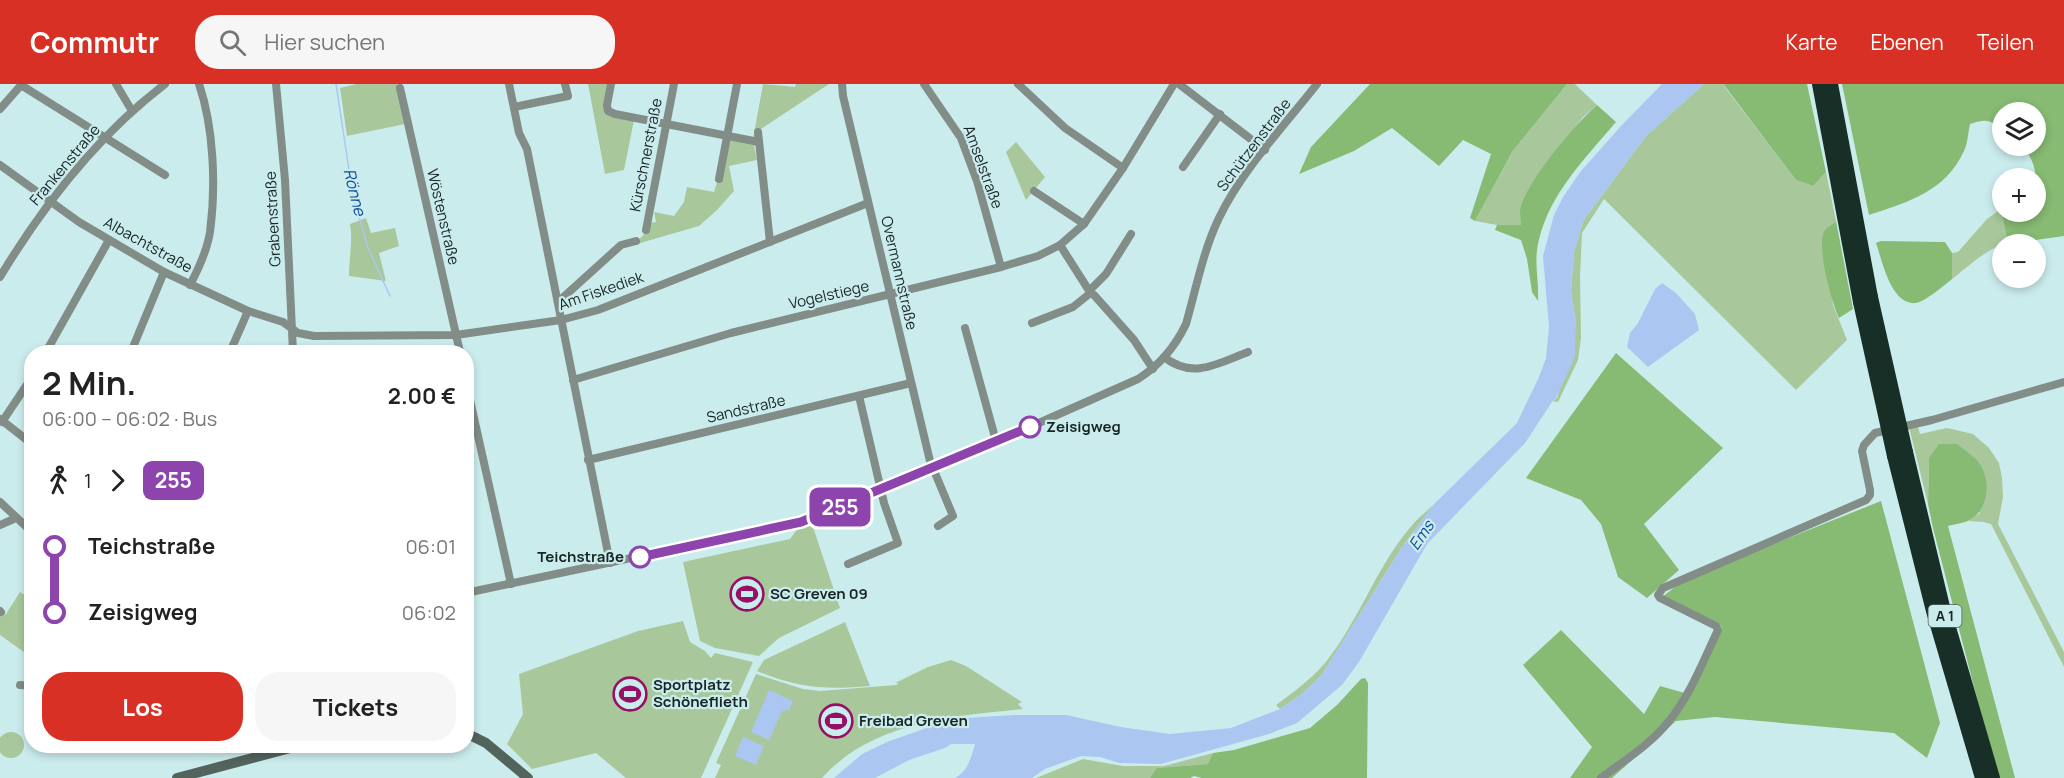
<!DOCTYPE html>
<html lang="de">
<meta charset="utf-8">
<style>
:root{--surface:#fff;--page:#f6f6f6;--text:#222;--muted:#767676;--accent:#d93025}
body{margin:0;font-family:Manrope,sans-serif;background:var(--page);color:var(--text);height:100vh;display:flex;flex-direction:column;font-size:22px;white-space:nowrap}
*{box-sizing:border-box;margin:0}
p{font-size:20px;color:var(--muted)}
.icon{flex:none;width:33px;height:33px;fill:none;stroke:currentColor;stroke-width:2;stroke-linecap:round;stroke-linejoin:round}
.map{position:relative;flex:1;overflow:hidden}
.drawer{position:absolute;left:24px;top:261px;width:450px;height:408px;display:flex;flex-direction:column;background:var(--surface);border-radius:24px;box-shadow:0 3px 9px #0003}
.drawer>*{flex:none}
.badge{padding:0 12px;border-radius:9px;font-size:21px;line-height:39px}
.controls{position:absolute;left:1992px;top:18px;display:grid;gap:12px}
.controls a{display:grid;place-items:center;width:54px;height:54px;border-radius:50%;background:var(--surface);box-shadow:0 3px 9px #0003;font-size:30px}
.map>.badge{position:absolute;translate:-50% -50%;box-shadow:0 0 0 3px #fff}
.legs{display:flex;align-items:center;gap:9px;height:66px;padding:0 18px;font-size:20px}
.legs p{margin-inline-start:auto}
.summary{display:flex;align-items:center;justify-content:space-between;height:102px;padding:0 18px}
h1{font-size:33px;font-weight:700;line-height:45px}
.primary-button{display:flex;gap:12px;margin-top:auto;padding:12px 18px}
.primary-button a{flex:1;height:69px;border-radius:24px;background:var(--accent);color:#fff;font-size:24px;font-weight:700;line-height:69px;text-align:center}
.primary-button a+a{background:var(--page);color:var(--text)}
ul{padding:0 18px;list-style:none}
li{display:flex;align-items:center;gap:21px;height:66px;font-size:22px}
li i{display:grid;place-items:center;width:9px;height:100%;margin:0 8px;background:currentColor}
li i::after{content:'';width:15px;height:15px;margin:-8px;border:4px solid;border-radius:50%;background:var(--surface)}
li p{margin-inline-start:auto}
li:first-child i{background:linear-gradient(#0000 50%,currentColor 0)}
li:last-child i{background:linear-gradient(currentColor 50%,#0000 0)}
header{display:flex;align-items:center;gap:36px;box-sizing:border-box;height:84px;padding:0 30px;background:var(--accent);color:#fff}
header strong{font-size:28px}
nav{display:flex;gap:33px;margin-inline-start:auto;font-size:21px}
.search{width:420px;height:54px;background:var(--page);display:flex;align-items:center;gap:15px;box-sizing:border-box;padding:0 21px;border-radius:24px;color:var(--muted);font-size:22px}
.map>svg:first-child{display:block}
.green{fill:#a8c89c}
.forest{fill:#87ba73}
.water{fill:#abc7f1}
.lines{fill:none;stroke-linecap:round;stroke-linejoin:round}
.stream{stroke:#abc7f1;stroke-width:1.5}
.street{stroke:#828d88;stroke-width:8}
.secondary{stroke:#53645d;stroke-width:10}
.highway{stroke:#172f26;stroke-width:14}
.highway-bridge{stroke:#172f26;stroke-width:14}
.line-1-casing{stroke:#fff;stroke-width:14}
.line-1{stroke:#8e44ad;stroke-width:9}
.stop-1-dot{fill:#fff;stroke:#8e44ad;stroke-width:3}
.labels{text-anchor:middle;stroke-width:4.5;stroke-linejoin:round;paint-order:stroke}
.shield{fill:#cbeced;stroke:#4e6161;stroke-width:1.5}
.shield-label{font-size:14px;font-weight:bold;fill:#182525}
.street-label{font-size:15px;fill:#182525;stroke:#cbeced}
.stop-label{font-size:15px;font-weight:bold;fill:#182525;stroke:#cbeced;text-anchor:start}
.poi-label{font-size:15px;font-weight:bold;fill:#182525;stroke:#cbeced;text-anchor:start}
.water-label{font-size:16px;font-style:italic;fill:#124b9b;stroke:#cbeced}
</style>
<header>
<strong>Commutr</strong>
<div class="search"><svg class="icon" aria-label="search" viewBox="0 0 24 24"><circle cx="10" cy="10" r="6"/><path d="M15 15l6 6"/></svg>Hier suchen</div>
<nav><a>Karte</a><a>Ebenen</a><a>Teilen</a></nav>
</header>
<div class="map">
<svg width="2064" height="694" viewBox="0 0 2064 694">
<rect width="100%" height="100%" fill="#cbeced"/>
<!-- green -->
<g class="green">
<path d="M357,0H397L405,40L347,52L340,4Z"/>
<path d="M588,0H608L604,23L605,29L609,31L634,36L624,86L605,90Z"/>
<path d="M763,0L795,3L796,0H829L755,49V55H753Z"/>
<path d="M1567,0H1575L1597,21L1583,33L1533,99L1522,141H1497L1475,137L1512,68Z"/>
<path d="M1704,0H1726L1724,2L1796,96L1813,102L1826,88L1836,137L1825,146L1833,221L1847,256L1796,306L1604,115L1582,149L1580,193L1581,254L1578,276L1558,318L1552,317L1557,314L1576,239L1571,207L1574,168L1583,137L1646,52Z"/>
<path d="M730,56L754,61L757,76L729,82L734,107L718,125L699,142L623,164C636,158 645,154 649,139L656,138L654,128L674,132L684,118L687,103L714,108Z"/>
<path d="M1016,58L1045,93L1026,116L1006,68Z"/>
<path d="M2001,125L2008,160C1990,161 1967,184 1952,195V169L1958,168L1987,135Z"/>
<path d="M366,134L371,149L395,144L399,162L379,169L386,197L349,192C349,174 353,157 350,140Z"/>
<path d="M1917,340L1920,350L1947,344L1973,350L1989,364L1999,379L2002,394L2003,413L1998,440L2064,568V583L1991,440L1984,438L1969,437L1980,429L1929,374L1928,420L1909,343Z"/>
<path d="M1435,419L1402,463L1321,592L1302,610L1280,625L1276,621C1294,608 1310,596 1325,579C1360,536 1378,478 1415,438C1421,431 1429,426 1435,419Z"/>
<path d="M811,437L840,524L779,554L759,572L715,564L700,557L683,478L790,455L801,440Z"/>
<path d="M20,508L31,515V573L0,551V531L6,530Z"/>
<path d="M683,537L690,558L705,567L711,574L715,569L753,578L701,694H626L596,669L532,685L507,660L523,630L519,590L638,547Z"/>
<path d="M845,538L870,602C824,606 800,604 757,587L764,576Z"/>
<path d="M951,576L966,582L1022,618L1018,620L1023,625C952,632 872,638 822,694H715L721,681L716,679L756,590L803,605L820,607L896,601L899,599H895L928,583Z"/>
<circle cx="11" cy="661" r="13"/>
<path d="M1213,669L1209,680L1158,684L1150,694H1036L1083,675L1123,682H1164Z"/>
</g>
<!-- forest -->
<g class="forest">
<path d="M1370,0H1567L1512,68L1475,137L1470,134L1491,70L1463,56L1439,82L1392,44L1354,67L1299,90L1311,63Z"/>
<path d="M1726,0H1807L1826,88L1813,102L1796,96L1724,1Z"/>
<path d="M1842,0H2064V152L2008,160L2001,125L2002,124V128H2036C2036,104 2040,78 2021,62H2036V28H2002V46C1989,35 1987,35 1970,40C1968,48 1968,59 1964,67C1945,108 1908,118 1869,131Z"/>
<path d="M1597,21L1616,38C1583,77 1545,114 1537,166C1535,183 1539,200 1538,217L1532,208L1527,175L1521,156L1495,146L1497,141H1521C1521,137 1520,131 1520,127C1523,101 1577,38 1597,21Z"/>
<path d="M1836,137L1853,225L1839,234C1832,219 1815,160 1825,146C1827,143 1833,140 1836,137Z"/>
<path d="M1881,157L1945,158L1952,169V195C1943,202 1926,217 1916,219C1891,222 1882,176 1876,159Z"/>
<path d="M1616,269L1723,364L1644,440L1679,486L1647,514L1618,493L1601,440L1581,416L1526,394Z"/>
<path d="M1939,360H1957C1964,366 1976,373 1981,382C1991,399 1988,426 1970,436C1964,439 1955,440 1948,442L2015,694H2000L1982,634L1933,444L1928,420L1929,374Z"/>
<path d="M1881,417L1940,639L1927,674L1894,649L1715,633L1676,637L1612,694H1570L1592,663L1523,581L1561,546L1644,630L1660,602L1688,610L1722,544L1720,541L1662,513L1684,496Z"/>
<path d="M1365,594L1368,599L1367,694H1202L1194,692L1190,694H1150L1157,684L1208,680L1213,669L1234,666L1310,644L1337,621L1361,595Z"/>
</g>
<!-- water -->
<g class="water">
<path d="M1662,0H1704L1646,52L1583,137L1574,168L1571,207L1576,239L1575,273L1556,314L1552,318L1525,359L1427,460L1359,578L1342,601L1297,639L1269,650L1161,680L1119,679L1100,673L1081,672L1045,685L1032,694H955C968,687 971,674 975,660H951L945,664L909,676L875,694H834L862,670L887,658L929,643L966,634L1014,631H1066L1121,643L1170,650L1231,644L1280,625L1302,610L1321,592L1402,463L1435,419L1517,339L1539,293L1546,274L1549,243L1543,172L1554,131L1563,113L1581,87L1622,41Z"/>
<path d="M1662,199L1676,209L1695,230L1699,246L1648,283L1627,263L1630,249L1638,239L1655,205Z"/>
<path d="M769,606L793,617L789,626L782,627L769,656L751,648Z"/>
<path d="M743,653L764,662L756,681L735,672Z"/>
</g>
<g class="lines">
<!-- stream -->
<path class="stream" d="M336,0L353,112L368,164L390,212"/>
<!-- street -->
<g class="street">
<path d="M116,0L132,27"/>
<path d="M276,0L285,96L293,268"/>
<path d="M509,0L519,49L527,65L610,479"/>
<path d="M611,0L607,21L608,27L615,30L759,58"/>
<path d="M842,0L843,12L930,377L953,432L938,442"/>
<path d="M924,0L961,54L977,97L1001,183"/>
<path d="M1018,0L1065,44L1123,84"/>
<path d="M1179,0L1265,66"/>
<path d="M21,1L165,91"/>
<path d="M400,4L460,268"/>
<path d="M514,23L568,12L565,0"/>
<path d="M0,25L22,0"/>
<path d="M758,48L770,158"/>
<path d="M0,81L79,138L164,188L248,227L283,238L298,249L314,252L456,251L561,236L598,226L868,119"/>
<path d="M1183,83L1220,30"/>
<path d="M719,95L737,0"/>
<path d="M1034,107L1084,140"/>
<path d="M646,146L674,0"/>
<path d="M1060,161L1088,205"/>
<path d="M0,193C44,120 97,52 165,0"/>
<path d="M190,201C199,184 207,167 210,148C216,103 214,44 199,0"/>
<path d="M1092,204L1106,190L1131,150"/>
<path d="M1094,211L1134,256L1153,285"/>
<path d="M558,218L621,161L636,157"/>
<path d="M1032,239L1073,223L1088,211"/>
<path d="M965,244L996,357"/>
<path d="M46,268L109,156"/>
<path d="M131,268L164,188"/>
<path d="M230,268L248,227"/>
<path d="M1164,273C1193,296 1219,279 1248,268"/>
<path d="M573,296L731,249L1001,183L1038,172L1060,161L1084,140L1123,84L1174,0"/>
<path d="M466,298L511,500"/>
<path d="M0,335L32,360"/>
<path d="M2,338L32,293"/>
<path d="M588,376L911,299"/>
<path d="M0,418L32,448"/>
<path d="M0,441L16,434"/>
<path d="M848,480L898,459L884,419L859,312"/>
<path d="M466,509L801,438L1023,346L1138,295C1160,281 1175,263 1186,240C1196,205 1203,167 1219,134C1242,86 1284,42 1317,0"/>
<path d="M0,527L1,528"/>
<path d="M20,601L32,602"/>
<path d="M1601,694C1625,676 1651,660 1669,637C1690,612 1704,575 1718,546L1716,542L1660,514L1658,511L1663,504L1866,416L1870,411V406L1862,367L1864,361L1875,349L1932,336L2064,298"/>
</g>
<!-- secondary -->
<g class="secondary">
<path d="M466,649L486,659L528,694"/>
<path d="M177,694L298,662"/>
</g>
<!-- highway -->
<g class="highway">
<path d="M1819,0L1860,218"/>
<path d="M1831,0L1871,213"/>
<path d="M1906,368L1943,523L1993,694"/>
<path d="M1894,372L1933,527L1982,694"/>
</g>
<!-- highway-bridge -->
<g class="highway-bridge">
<path d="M1871,213L1906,368"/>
<path d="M1860,218L1894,372"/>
</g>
</g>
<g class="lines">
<!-- line-1 casing -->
<g class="line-1-casing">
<path id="line-1" d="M640,473L801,438L1030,343"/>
</g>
<!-- line-1 -->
<use href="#line-1" class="line-1"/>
</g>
<!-- icons -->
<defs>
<g id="stadium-ring" transform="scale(1.725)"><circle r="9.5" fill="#cbeced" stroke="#981066" stroke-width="1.5"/><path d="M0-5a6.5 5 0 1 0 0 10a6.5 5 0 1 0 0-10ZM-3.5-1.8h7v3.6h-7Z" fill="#981066"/></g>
</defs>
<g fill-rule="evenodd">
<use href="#stadium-ring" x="747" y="510"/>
<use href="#stadium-ring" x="630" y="610"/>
<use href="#stadium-ring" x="836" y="637"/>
</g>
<!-- markers -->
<g class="stop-1-dot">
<circle cx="1030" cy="343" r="10"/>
<circle cx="640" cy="473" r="10"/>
</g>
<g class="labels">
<!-- shield labels -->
<rect class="shield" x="1928.5" y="521" width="33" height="22" rx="4.5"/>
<g class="shield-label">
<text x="1945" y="537">A 1</text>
</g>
<!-- street labels -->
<g class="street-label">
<text transform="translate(1254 61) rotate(-53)" y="5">Schützenstraße</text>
<text transform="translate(646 71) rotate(-79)" y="5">Kürschnerstraße</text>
<text transform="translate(65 81) rotate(-50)" y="5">Frankenstraße</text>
<text transform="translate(983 83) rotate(70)" y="5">Amselstraße</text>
<text transform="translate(443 133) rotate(77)" y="5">Wöstenstraße</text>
<text transform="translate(273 135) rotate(-93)" y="5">Grabenstraße</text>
<text transform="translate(148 161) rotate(29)" y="5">Albachtstraße</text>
<text transform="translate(899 189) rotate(77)" y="5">Overmannstraße</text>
<text transform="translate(601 207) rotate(-19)" y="5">Am Fiskediek</text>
<text transform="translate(829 211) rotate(-13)" y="5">Vogelstiege</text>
<text transform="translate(746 325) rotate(-13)" y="5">Sandstraße</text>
</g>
<!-- stop labels -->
<g class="stop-label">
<text x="1046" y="348">Zeisigweg</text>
<text x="624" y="478" text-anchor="end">Teichstraße</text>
</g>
<!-- poi labels -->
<g class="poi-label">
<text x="770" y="515">SC Greven 09</text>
<text x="653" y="606">Sportplatz<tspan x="653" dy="17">Schöneflieth</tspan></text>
<text x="859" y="642">Freibad Greven</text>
</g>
<!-- water labels -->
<g class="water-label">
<text transform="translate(355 108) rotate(76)" y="6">Rönne</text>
<text transform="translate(1421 451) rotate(-56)" y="6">Ems</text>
</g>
</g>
</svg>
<div class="controls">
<a><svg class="icon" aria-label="layers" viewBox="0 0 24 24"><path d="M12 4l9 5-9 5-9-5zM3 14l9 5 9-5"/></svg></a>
<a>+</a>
<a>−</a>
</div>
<b class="badge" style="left:840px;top:423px;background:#8e44ad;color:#fff">255</b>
<section class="drawer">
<div class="summary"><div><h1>2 Min.</h1><p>06:00 – 06:02 · Bus</p></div><b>2.00 €</b></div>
<div class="legs"><svg class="icon" aria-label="walk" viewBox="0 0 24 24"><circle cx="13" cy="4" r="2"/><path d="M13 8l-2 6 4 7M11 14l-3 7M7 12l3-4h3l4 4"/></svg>1<svg class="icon" aria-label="forward" viewBox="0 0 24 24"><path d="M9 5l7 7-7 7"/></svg><b class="badge" style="background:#8e44ad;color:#fff">255</b></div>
<ul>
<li><i style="color:#8e44ad"></i><b>Teichstraße</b><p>06:01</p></li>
<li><i style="color:#8e44ad"></i><b>Zeisigweg</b><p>06:02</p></li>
</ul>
<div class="primary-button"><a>Los</a><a>Tickets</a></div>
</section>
</div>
